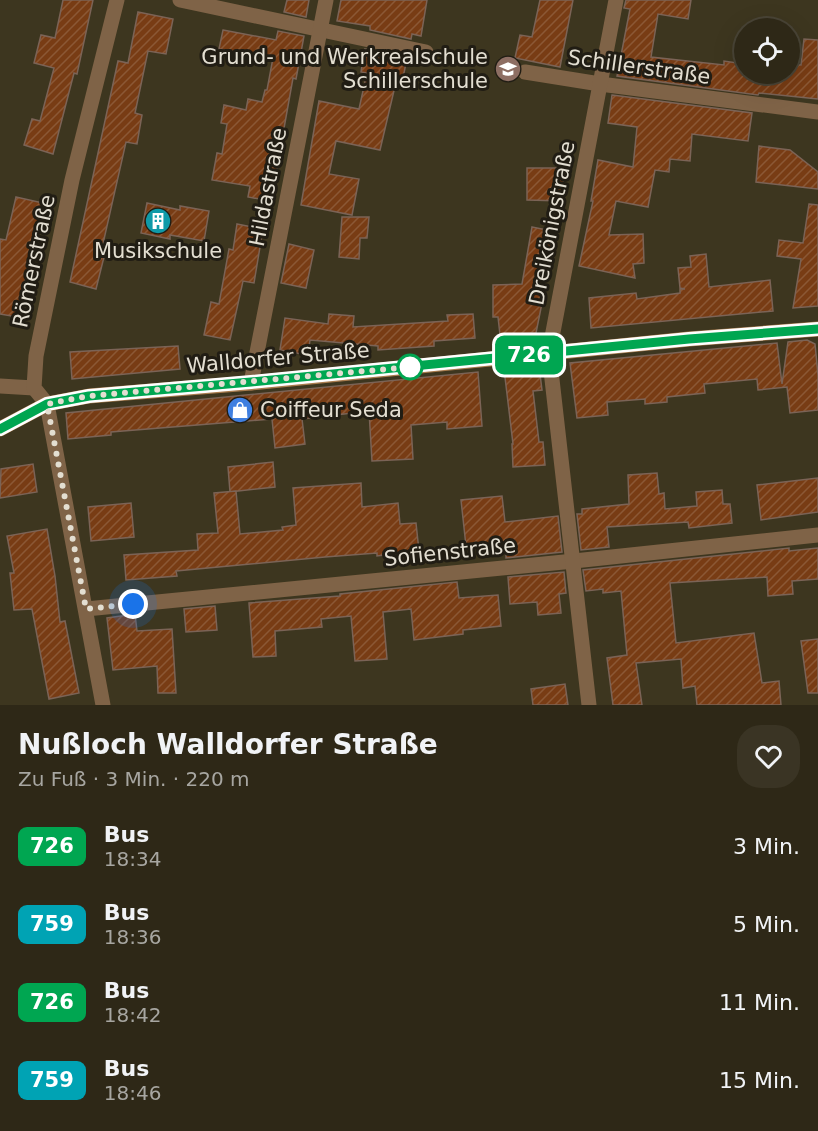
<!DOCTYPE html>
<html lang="de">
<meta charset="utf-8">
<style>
:root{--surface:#2e2817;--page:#3a3424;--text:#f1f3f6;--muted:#a7a6a1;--line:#494436}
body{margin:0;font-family:"DejaVu Sans",sans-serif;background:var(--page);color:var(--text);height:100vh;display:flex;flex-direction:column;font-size:22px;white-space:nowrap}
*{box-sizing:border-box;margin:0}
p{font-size:20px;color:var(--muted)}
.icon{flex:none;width:33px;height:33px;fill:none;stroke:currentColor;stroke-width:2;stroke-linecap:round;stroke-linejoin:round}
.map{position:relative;height:705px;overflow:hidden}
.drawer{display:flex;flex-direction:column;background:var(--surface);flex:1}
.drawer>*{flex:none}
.badge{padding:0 12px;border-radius:9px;font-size:21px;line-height:39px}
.buttons{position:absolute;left:734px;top:18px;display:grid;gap:12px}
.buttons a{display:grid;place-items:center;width:66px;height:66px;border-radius:50%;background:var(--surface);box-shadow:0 6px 24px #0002,0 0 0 2px var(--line);font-size:30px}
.you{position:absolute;width:30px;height:30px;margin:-15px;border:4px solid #fff;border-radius:50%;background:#1a73e8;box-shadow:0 0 0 9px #1a73e833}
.map>.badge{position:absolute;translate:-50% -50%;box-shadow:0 0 0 3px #fff}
.round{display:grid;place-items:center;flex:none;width:63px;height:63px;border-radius:24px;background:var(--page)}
.headline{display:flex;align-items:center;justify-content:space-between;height:102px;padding:0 18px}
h1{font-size:28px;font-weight:800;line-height:45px}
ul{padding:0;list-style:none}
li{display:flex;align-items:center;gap:18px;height:78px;padding:0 18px}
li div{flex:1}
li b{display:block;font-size:22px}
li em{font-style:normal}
li .badge{min-width:66px;font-weight:700;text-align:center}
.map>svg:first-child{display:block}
.building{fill:url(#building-hatch);stroke:#7b6356;stroke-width:1.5}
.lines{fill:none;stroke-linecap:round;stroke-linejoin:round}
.street{stroke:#7f6347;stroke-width:15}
.secondary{stroke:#a87b4d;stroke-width:15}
.line-casing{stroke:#fff;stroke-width:14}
.line{stroke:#00a651;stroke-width:9}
.walk{stroke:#e3ded1;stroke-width:6;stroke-dasharray:0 10.8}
.stop-dot{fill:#fff;stroke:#00a651;stroke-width:3}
.labels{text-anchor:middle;stroke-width:6;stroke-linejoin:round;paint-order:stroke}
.poi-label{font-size:21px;fill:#e3ded1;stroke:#211d14;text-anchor:end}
.street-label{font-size:21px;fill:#e3ded1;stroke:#211d14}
</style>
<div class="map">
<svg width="818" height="705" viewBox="0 0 818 705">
<defs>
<pattern id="building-hatch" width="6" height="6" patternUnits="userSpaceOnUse" patternTransform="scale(1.5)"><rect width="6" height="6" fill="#783c14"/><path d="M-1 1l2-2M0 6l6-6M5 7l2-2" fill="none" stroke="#8b5835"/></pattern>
</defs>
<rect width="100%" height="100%" fill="#3d361f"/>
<!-- building -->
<g class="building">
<path d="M63,0H93L77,74L74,73L53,154L24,145L32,119L40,121L54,68L34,63L41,35L55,38Z"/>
<path d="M287,0H309L306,17L284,12Z"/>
<path d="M341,0H427L421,36L412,34L411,39L370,30V26L337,21Z"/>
<path d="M540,0H573L560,67L515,58L520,35L532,37Z"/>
<path d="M626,0H691L688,19L658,14L651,57L724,65V61L744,64V74H789V64L801,65L804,39L818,40V99L759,93L758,95L617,76L630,9L624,8Z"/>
<path d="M138,12L173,19L166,54L148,51L135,113L142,115L137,144L126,142L100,257H104L96,289L70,282L118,61L128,63Z"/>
<path d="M223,30L276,40L278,31L304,36L296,79L293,78L271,201L248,197L250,186L212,180L217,153L222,154L227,124L221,123L224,105L246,110L248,99L262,102L265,90H267L273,58L219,49Z"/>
<path d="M365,49L407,58L402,83L396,82L380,150L336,141L329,174L359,179L352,215L301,205L319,101L359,109L367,73L361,72Z"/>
<path d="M612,95L752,113L748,141L692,134L690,161L670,159L669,172L655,170L648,207L616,201L609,235L643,234L644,263L633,264L635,278L579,266L593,201H591L598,160L633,167L637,127L608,123Z"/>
<path d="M759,146L790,150L818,172V189L756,182Z"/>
<path d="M527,168H564L563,201L527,200Z"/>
<path d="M16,197L43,203L17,317L0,314V239L6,240Z"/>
<path d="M147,203L180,210V206L209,211L204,241L170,235V239L141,233Z"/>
<path d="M809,204L818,205V306L793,308L801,259L777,256L779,240L803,243Z"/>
<path d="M342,217H369L367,238H360L359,259L339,257Z"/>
<path d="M237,224L263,229L254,283L243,281L230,340L204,335L211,302L219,304L229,249L233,250Z"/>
<path d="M532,227L557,232L549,273H544L545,298H543L536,333L500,335L498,317H493V285L522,284Z"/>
<path d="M289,244L314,250L306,288L281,283Z"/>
<path d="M706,254L709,287L770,280L773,311L591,328L589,298L636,293L637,299L680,293V289H685L680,288L678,268L691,267L690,256Z"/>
<path d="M329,314L354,316L353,327L448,321L447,315L473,314L475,338L434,341V346L378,350V346L310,340L308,355L280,350L285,318L328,324Z"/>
<path d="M807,340L815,344L818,375V410L790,413L787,387L758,390L757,379L704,384L705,393L667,397V402L645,404V399L607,402L608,415L577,418L570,363L777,343L782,384L788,342Z"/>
<path d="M178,346L180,369L72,379L70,352Z"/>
<path d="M539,366L542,390L533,391L539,442H543L545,465L513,467L512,444H513L504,369Z"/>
<path d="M478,372L482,426L447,429V422L411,425L413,459L372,461L369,411L302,419L305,444L275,448L272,419L111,432V435L68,439L66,413Z"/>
<path d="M273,462L275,487L230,492L228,467Z"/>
<path d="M33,464L37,492L0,498L1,469Z"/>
<path d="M657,473L659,494L664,493L665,509L697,506L696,492L722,490L723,504H730L732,523L689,528L688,522L607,527L609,547L581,550L577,514H582V509L629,504L628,475Z"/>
<path d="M818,478V512L761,520L757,485Z"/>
<path d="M361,483L362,507L398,503L400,524L416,523L419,551L377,556V553L325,557L176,571L177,576L126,580L124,555L198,550L197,534L218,533L214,493L236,491L240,534L283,530L282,527L296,525L293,488Z"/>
<path d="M502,496L505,522L558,516L562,552L506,558V552H498L497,543L466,546L461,500Z"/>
<path d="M131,503L134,537L91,541L88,507Z"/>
<path d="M47,529L55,576L60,622L65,621L79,693L49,699L32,609L14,610L10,573H14L7,536Z"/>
<path d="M789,548V551L818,548V579L792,581L793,594L768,596L767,577L670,583L676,643L754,633L762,683L779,681L781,705H697L695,686L683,688L681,659L636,663L642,705H613L607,658L627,655L621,591L603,593V589L586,591L583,570Z"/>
<path d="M564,572L566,593L559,594L561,613L538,615L537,602L510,604L508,577Z"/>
<path d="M457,582L459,598L498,595L501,626L463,630V634L414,640L411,609L383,612L387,659L355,661L351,616L321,619L322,627L275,631L276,656L253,657L249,603L340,596V594Z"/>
<path d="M215,606L217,630L186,632L184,609Z"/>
<path d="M135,614L137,631L172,629L176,693H158L157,666L113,670L107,618Z"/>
<path d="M818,639V693H808L801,641Z"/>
<path d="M565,684L568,705H533L531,689Z"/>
</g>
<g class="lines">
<!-- street -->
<g class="street">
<path d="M180,0L426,52"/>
<path d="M525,72L600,84L818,112"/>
<path d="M251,383L326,0"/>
<path d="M0,386L34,388"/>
<path d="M86,609L574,561L818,535"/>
<path d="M103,705L47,404L34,388L36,356L72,180L117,0"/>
<path d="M589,705L549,353L616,0"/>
</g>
<!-- secondary -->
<path class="secondary" d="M0,429L47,404L89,396L251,383L689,339L818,329"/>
</g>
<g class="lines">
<!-- line casing -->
<g class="line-casing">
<path id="line" d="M0,429L47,404L89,396L251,382L689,339L818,329"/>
</g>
<!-- line -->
<use href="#line" class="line"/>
<!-- walk -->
<path class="walk" d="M133,604L86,609L47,404L89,396L410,367"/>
</g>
<!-- icons -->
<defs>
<g id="school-disc" transform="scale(1.35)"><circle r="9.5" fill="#8d6e63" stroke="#211d14"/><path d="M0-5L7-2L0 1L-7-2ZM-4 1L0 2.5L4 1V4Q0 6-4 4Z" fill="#fff"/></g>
<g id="building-disc" transform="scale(1.35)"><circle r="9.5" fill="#0f9aa8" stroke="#211d14"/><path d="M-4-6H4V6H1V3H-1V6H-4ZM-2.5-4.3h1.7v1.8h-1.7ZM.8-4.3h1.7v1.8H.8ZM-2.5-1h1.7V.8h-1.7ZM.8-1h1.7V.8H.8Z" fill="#fff"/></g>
<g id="shop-disc" transform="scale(1.35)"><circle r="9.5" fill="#3f7fe0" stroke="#211d14"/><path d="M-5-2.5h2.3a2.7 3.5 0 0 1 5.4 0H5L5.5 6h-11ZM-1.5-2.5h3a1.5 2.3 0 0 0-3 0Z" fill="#fff"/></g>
</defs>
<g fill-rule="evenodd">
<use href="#school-disc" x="508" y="69"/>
<use href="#building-disc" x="158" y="221"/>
<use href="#shop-disc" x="240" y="410"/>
</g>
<!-- markers -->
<circle class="stop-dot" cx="410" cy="367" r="12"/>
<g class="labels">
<!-- poi labels -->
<g class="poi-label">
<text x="488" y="64">Grund- und Werkrealschule<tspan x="488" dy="24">Schillerschule</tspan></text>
<text x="158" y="258" text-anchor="middle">Musikschule</text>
<text x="260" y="417" text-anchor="start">Coiffeur Seda</text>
</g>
<!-- street labels -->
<g class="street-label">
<text transform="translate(639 67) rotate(8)" y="7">Schillerstraße</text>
<text transform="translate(268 187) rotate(-79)" y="7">Hildastraße</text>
<text transform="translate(552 223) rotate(-79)" y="7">Dreikönigstraße</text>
<text transform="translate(34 261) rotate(-78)" y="7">Römerstraße</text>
<text transform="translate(278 358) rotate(-5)" y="7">Walldorfer Straße</text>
<text transform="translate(450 552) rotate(-6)" y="7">Sofienstraße</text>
</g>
</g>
</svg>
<div class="buttons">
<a><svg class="icon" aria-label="locate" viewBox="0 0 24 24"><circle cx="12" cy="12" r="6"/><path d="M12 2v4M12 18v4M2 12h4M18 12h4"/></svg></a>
</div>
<div class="you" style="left:133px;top:604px"></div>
<b class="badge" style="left:529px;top:355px;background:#00a651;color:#fff">726</b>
</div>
<section class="drawer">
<div class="headline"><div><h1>Nußloch Walldorfer Straße</h1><p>Zu Fuß · 3 Min. · 220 m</p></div><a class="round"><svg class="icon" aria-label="heart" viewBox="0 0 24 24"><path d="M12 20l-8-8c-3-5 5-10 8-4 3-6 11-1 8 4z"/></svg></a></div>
<ul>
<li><span class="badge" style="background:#00a651;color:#fff">726</span><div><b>Bus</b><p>18:34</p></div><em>3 Min.</em></li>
<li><span class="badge" style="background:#00a3b4;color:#fff">759</span><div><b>Bus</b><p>18:36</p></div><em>5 Min.</em></li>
<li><span class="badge" style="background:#00a651;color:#fff">726</span><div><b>Bus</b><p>18:42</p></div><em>11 Min.</em></li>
<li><span class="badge" style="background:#00a3b4;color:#fff">759</span><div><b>Bus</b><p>18:46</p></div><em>15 Min.</em></li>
</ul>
</section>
